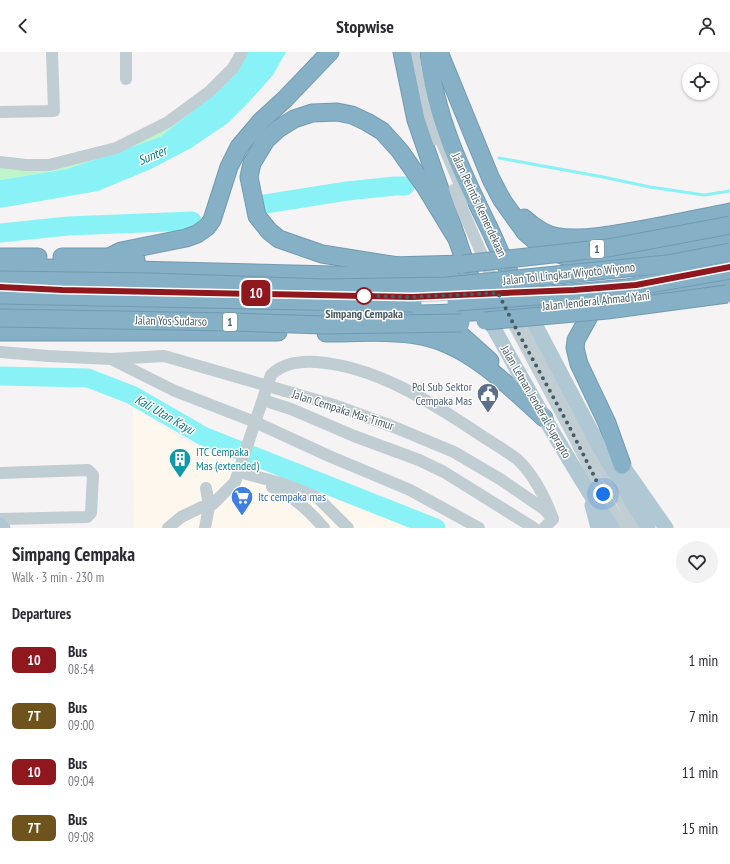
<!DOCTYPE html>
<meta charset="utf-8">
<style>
:root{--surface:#fff;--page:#f2f2f3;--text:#2b2b33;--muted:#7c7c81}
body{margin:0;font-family:"PT Sans Narrow",sans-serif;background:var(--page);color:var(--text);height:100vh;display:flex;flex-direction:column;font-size:15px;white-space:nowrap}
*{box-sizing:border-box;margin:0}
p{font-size:13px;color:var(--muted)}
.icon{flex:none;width:22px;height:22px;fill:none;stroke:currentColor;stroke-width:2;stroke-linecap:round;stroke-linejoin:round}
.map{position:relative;height:476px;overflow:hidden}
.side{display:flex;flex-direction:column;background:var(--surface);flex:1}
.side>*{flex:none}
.badge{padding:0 8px;border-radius:6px;font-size:14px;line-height:26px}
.controls{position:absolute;left:682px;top:12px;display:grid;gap:8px}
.controls a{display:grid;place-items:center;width:36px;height:36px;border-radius:50%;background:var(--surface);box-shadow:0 1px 3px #0004;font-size:20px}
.you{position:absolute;width:20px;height:20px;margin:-10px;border:3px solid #fff;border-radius:50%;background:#1a73e8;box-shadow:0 0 0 6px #1a73e833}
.map>.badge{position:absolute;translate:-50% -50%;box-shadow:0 0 0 2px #fff}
h2{padding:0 12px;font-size:15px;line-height:36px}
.round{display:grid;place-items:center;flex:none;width:42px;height:42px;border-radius:21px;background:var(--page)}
.headline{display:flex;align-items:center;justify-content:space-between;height:68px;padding:0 12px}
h1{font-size:19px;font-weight:600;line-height:30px}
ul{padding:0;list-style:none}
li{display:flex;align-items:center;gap:12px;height:56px;padding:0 12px}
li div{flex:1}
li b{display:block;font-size:15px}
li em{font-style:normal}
li .badge{min-width:44px;font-weight:700;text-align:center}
header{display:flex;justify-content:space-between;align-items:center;height:52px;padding:0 12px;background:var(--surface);font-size:18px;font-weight:600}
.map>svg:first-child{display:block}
.commercial{fill:#fef7ee}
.green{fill:#bff5cb}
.water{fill:#88f2f6}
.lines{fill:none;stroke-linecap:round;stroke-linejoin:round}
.stream{stroke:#88f2f6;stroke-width:3}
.river{stroke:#88f2f6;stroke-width:19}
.highway-casing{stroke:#719bb2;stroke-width:19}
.minor{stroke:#c0cdd3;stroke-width:12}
.major{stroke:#b0c8d4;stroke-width:15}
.highway{stroke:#86b0c6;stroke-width:17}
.highway-bridge-casing{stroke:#719bb2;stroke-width:19;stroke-linecap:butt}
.highway-bridge{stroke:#86b0c6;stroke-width:17}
.line-casing{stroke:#fff;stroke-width:9}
.line{stroke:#8e181e;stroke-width:6}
.walk{stroke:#485b63;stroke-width:4;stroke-dasharray:0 7.2}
.stop-dot{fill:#fff;stroke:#8e181e;stroke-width:2}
.labels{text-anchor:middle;stroke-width:3;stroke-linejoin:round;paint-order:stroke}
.shield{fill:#fff;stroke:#7f8c92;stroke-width:1}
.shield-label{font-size:11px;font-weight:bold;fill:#485b63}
.street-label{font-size:12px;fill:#485b63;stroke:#fff}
.stop-label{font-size:12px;font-weight:bold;fill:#485b63;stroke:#fff}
.service-label{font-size:12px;fill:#4e5e75;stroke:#fff;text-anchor:end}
.culture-label{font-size:12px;fill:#0d838f;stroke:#fff;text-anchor:start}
.shop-label{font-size:12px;fill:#366cbe;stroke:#fff;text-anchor:start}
.water-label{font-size:13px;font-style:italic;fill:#067c81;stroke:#fff}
</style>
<header><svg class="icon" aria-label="back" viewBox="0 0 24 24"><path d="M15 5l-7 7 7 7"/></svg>Stopwise<svg class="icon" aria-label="person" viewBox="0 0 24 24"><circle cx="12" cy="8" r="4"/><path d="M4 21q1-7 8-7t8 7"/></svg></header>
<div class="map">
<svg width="730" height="476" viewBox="0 0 730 476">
<rect width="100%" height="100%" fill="#f5f3f3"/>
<!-- commercial -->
<path class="commercial" d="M133,356L197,396L382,460L408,476H134Z"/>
<!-- green -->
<path class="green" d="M199,54L160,85L67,117L0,128V110L26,113L94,102Z"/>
<!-- water -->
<path class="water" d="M248,0H286L273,23L248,51L228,71L191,96L151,117L98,139L0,156V128L67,117L160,85L199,54Z"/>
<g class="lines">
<!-- stream -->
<path class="stream" d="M499,106L603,125L650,135L704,143L730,139"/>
<!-- river -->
<g class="river">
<path d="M265,152L347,139L395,134H405"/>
<path d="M0,181L68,174L192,169"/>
<path d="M0,324L88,326L132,343L203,384L436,476"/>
</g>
<!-- highway casing -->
<g class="highway-casing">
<g id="highway">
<path d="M402,0L416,68L476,242L485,260"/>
<path d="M429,0C433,62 464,125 491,180C500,200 509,221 519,241"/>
<path d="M439,0L491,127L502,148L525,180L540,193L556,201L588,212"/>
<path d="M524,166C534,175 545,183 558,185C575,188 593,185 610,183C650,177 690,168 730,160"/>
<path d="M113,203L121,199L186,186L197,182L207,175L212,168L229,115L239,95L261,69L285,47L330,0"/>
<path d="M0,205H38"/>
<path d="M62,205H109L119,207L136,208"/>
<path d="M597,211L730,189"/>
<path d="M392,214L463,212"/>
<path d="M398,214L322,202L279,187L269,179L257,164L249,125L252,111L266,88L278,77L294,67L312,61L337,60L352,63L367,70L382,79L400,99L426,136L457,187"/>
<path d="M0,218L53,216L452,226"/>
<path d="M597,250L576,288L575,296L579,312L607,371L622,413"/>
<path d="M0,257L419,262C471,261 522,257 573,252C626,247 678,241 730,229"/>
<path d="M433,269L461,283L490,309"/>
<path d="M0,280H278"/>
<path d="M326,281C355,281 393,278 421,284C469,293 510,335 544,366"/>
</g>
</g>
<!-- minor -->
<g class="minor">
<path d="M126,0V27"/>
<path d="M413,0C418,30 425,59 435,87"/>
<path d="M0,60L54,59L52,0"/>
<path d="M437,75L442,91L466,147"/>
<path d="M0,110L26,113H49L116,96L168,70L210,39L233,16L242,0"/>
<path d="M454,138L506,258L576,389L603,443L624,476"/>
<path d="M403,245L467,242"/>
<path d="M519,259L544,304L587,389L637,476"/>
<path d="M0,300L48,304L112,307L164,304L334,353L394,375L454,400L500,427L544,457L553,467"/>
<path d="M113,308L175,339L255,370L329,404L410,438L479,476"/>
<path d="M263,348L291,357L354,384L419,408L444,420L534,476"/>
<path d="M239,420L281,431L310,442L319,447L348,476"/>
<path d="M0,421L88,418L93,423L91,461L87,465L0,467"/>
<path d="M272,435C292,442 310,460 324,476"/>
<path d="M206,436L209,454"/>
<path d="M168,476L181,465L202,455L213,452L235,430L271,323C283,311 300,309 316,310C375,314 431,350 479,382C491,390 505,398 517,407C534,423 545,445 553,467L544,476"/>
<path d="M205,476L209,454L211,448"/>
</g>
<!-- major -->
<g class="major">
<path d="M527,257L599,394L648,476"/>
<path d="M485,260C525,333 566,406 612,476"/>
<path d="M613,404L622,413L666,476"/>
<path d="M592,453L598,476"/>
<path d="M0,473L3,476"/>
</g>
<!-- highway -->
<use href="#highway" class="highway"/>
<!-- highway-bridge casing -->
<g class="highway-bridge-casing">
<g id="highway-bridge">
<path d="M463,212L608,196L730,173"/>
<path d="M0,228L152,230L324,236L447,234L667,212L730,200"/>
<path d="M0,243L413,251"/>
<path d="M456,250L538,244L626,236L730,218"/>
<path d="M0,266L231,270L323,273L461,271"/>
<path d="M485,269L607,258L727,242"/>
</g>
</g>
<!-- highway-bridge -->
<use href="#highway-bridge" class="highway-bridge"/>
</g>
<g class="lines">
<!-- line casing -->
<g class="line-casing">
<path id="line" d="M0,235L62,238L412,245L574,238L636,233L730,215"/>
</g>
<!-- line -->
<use href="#line" class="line"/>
<!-- walk -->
<path class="walk" d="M364,244L412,245L498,241L513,271L570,376L603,442"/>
</g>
<!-- icons -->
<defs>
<g id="civic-pin" transform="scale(1.15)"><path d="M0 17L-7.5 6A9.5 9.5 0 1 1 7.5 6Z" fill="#5c6f8a" stroke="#fff"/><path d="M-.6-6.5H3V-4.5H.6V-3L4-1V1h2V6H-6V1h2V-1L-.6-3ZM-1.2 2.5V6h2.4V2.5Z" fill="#fff"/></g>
<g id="building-pin" transform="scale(1.15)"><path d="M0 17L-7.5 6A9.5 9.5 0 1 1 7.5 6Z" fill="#0f9aa8" stroke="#fff"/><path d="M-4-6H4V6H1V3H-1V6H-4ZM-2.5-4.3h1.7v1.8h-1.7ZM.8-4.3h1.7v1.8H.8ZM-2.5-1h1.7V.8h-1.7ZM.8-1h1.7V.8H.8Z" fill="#fff"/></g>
<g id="supermarket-pin" transform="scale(1.15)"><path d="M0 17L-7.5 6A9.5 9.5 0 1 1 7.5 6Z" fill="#3f7fe0" stroke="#fff"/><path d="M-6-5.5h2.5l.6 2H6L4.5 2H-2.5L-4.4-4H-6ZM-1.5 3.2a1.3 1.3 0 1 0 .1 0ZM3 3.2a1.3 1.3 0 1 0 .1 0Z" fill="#fff"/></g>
</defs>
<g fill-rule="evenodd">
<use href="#civic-pin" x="488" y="342"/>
<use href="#building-pin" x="180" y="407"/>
<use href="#supermarket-pin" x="242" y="445"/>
</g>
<!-- markers -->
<circle class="stop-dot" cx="364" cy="244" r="8"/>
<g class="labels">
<!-- shield labels -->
<g class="shield">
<rect x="590" y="188" width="14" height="18" rx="3"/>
<rect x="223" y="261" width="14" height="18" rx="3"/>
</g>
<g class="shield-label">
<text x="597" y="201">1</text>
<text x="230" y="274">1</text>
</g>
<!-- street labels -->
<g class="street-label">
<text transform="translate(479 153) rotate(65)" y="4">Jalan Perintis Kemerdekaan</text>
<text transform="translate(569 222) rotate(-6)" y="4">Jalan Tol Lingkar Wiyoto Wiyono</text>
<text transform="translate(596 249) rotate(-6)" y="4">Jalan Jenderal Ahmad Yani</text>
<text transform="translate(171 269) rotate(1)" y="4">Jalan Yos Sudarso</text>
<text transform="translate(536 350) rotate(60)" y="4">Jalan Letnan Jenderal Suprapto</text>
<text transform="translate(343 358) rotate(18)" y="4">Jalan Cempaka Mas Timur</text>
</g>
<!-- stop labels -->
<g class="stop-label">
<text x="364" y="266">Simpang Cempaka</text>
</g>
<!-- service labels -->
<g class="service-label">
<text x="472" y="339">Pol Sub Sektor<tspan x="472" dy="14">Cempaka Mas</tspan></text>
</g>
<!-- culture labels -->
<g class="culture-label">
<text x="196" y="404">ITC Cempaka<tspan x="196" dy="14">Mas (extended)</tspan></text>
</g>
<!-- shop labels -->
<g class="shop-label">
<text x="258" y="449">Itc cempaka mas</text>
</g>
<!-- water labels -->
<g class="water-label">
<text transform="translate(152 103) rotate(-23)" y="5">Sunter</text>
<text transform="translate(165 362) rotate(30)" y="5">Kali Utan Kayu</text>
</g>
</g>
</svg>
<div class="controls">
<a><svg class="icon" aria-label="locate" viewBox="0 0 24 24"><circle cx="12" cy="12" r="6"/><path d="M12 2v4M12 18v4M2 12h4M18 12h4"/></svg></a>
</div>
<div class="you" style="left:603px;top:442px"></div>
<b class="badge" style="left:256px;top:241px;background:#8e181e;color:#fff">10</b>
</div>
<section class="side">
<div class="headline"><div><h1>Simpang Cempaka</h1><p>Walk · 3 min · 230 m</p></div><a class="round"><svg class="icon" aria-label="heart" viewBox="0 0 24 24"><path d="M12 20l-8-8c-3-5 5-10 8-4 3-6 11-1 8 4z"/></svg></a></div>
<h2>Departures</h2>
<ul>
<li><span class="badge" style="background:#8e181e;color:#fff">10</span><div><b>Bus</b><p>08:54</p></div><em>1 min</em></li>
<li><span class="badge" style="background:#6e531c;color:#fff">7T</span><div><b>Bus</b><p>09:00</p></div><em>7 min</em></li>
<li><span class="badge" style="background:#8e181e;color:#fff">10</span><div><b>Bus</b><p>09:04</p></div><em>11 min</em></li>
<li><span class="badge" style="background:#6e531c;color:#fff">7T</span><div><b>Bus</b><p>09:08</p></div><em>15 min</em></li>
</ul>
</section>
